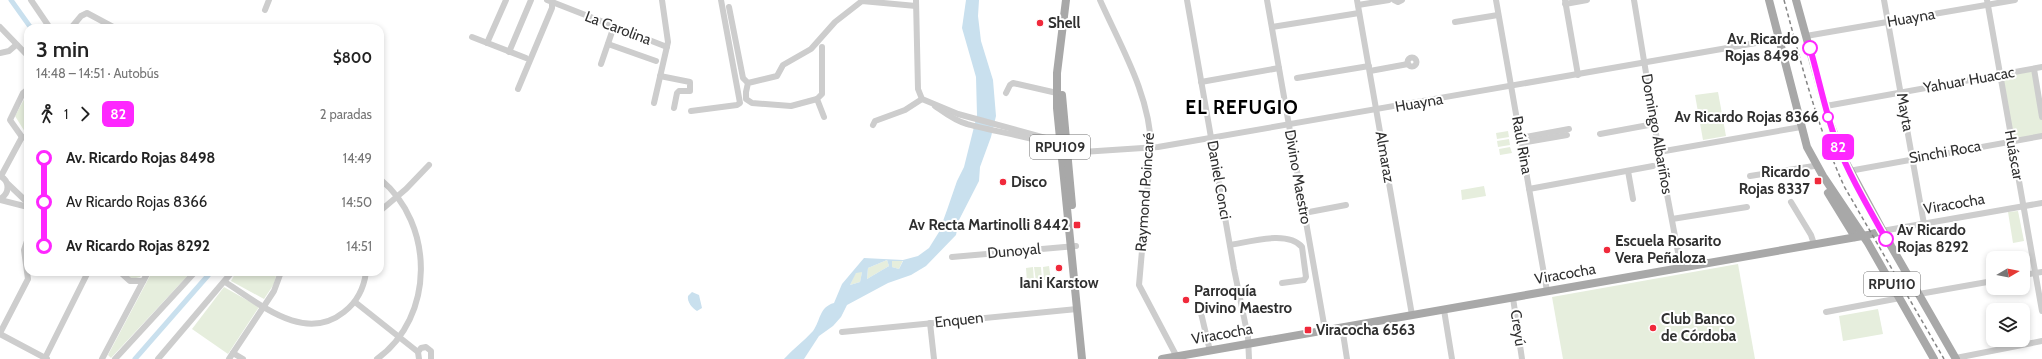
<!DOCTYPE html>
<html lang="es">
<meta charset="utf-8">
<style>
:root{--surface:#fff;--page:#f6f6f6;--text:#222;--muted:#767676}
body{margin:0;font-family:Cabin,sans-serif;background:var(--page);color:var(--text);height:100vh;display:flex;flex-direction:column;font-size:15px;white-space:nowrap}
*{box-sizing:border-box;margin:0}
p{font-size:13px;color:var(--muted)}
.icon{flex:none;width:22px;height:22px;fill:none;stroke:currentColor;stroke-width:2;stroke-linecap:round;stroke-linejoin:round}
.map{position:relative;flex:1;overflow:hidden}
.sheet{position:absolute;left:24px;top:24px;width:360px;height:252px;display:flex;flex-direction:column;background:var(--surface);border-radius:12px;box-shadow:0 2px 6px #0003}
.sheet>*{flex:none}
.badge{padding:0 8px;border-radius:6px;font-size:14px;line-height:26px}
.needle{width:26px;rotate:80deg}
.fabs{position:absolute;left:1986px;top:251px;display:grid;gap:8px}
.fabs a{display:grid;place-items:center;width:44px;height:44px;border-radius:8px;background:var(--surface);box-shadow:0 2px 6px #0003;font-size:20px}
.map>.badge{position:absolute;translate:-50% -50%;box-shadow:0 0 0 2px #fff}
.legs{display:flex;align-items:center;gap:6px;height:44px;padding:0 12px;font-size:13px}
.legs p{margin-inline-start:auto}
.headline{display:flex;align-items:center;justify-content:space-between;height:68px;padding:0 12px}
h1{font-size:22px;font-weight:600;line-height:30px}
ul{padding:0 12px;list-style:none}
li{display:flex;align-items:center;gap:14px;height:44px;font-size:15px}
li i{display:grid;place-items:center;width:6px;height:100%;margin:0 5px;background:currentColor}
li i::after{content:'';width:10px;height:10px;margin:-5px;border:3px solid;border-radius:50%;background:var(--surface)}
li p{margin-inline-start:auto}
li:first-child i{background:linear-gradient(#0000 50%,currentColor 0)}
li:last-child i{background:linear-gradient(currentColor 50%,#0000 0)}
.map>svg:first-child{display:block}
.green{fill:#e6eedd}
.water{fill:#c9e0ee;fill-rule:evenodd}
.lines{fill:none;stroke-linecap:round;stroke-linejoin:round}
.canal{stroke:#c9e0ee;stroke-width:5}
.minor{stroke:#cdcdcd;stroke-width:6}
.major{stroke:#a8a8a8;stroke-width:8}
.rail{stroke:#858585;stroke-width:1.5;stroke-dasharray:4 3;stroke-linecap:butt}
.line-1-casing{stroke:#fff;stroke-width:9}
.line-1{stroke:#fe27ff;stroke-width:6}
.poi-dot{fill:#f0293b;stroke:#fff;stroke-width:1.5}
.stop-1-dot{fill:#fff;stroke:#fe27ff;stroke-width:2}
.labels{text-anchor:middle;stroke-width:4;stroke-linejoin:round;paint-order:stroke}
.shield{fill:#fff;stroke:#6e6e6e;stroke-width:1}
.shield-label{font-size:14px;font-weight:bold;fill:#303030}
.street-label{font-size:15px;fill:#303030;stroke:#fff}
.poi-label{font-size:15px;font-weight:bold;fill:#303030;stroke:#fff;text-anchor:start}
.stop-label{font-size:15px;font-weight:bold;fill:#303030;stroke:#fff;text-anchor:end}
.district-label{font-size:19px;font-weight:bold;letter-spacing:1px;fill:#000;stroke:#fff}
</style>
<div class="map">
<svg width="2042" height="359" viewBox="0 0 2042 359">
<rect width="100%" height="100%" fill="#fff"/>
<!-- green -->
<g class="green">
<path d="M2032,69L2042,119V134L2014,140L2002,74Z"/>
<path d="M28,92V133L25,132L15,116Z"/>
<path d="M1718,92L1726,136L1703,140L1695,95Z"/>
<path d="M1508,131L1509,137L1497,139L1496,133Z"/>
<path d="M1509,139L1510,145L1498,147L1497,141Z"/>
<path d="M1510,147L1512,153L1500,155L1499,149Z"/>
<path d="M1484,186L1486,196L1462,200L1461,190Z"/>
<path d="M2018,211L2024,241L2013,243L2008,212Z"/>
<path d="M887,260L889,266L867,279L868,268Z"/>
<path d="M903,260L899,269L892,267V261Z"/>
<path d="M1738,264L1755,359H1563L1552,297Z"/>
<path d="M1049,266L1051,280H1044L1043,267Z"/>
<path d="M1033,267L1034,281L1027,282L1026,268Z"/>
<path d="M1041,267L1042,280L1036,281L1034,267Z"/>
<path d="M124,272H143L140,277L132,279Z"/>
<path d="M152,272H191L111,358L108,355Z"/>
<path d="M236,272H277L274,284L264,299L231,281Z"/>
<path d="M856,272H862L860,282L850,285Z"/>
<path d="M224,287L259,307L228,354L192,329Z"/>
<path d="M1878,309L1883,334L1843,341L1839,316Z"/>
</g>
<!-- water -->
<g class="water">
<path d="M966,0H979L978,16L981,41L993,80L996,116L991,137L980,167L979,181L959,220L956,235L926,266L911,275L888,283L847,305L841,317L833,326L819,336L804,359H784C793,349 804,341 813,331C821,320 819,307 834,303L842,284L864,258L903,260L918,256L929,248L939,232L947,210L957,181L964,167L977,115L976,77L962,28ZM887,260L889,266L867,279L868,268ZM892,261H903L899,269L892,267ZM862,272L860,282L850,285L856,273Z"/>
<path d="M692,292L699,295L702,308L697,311C692,308 687,302 688,296Z"/>
</g>
<g class="lines">
<!-- canal -->
<g class="canal">
<path d="M11,0L31,28"/>
<path d="M135,359L211,272"/>
</g>
<!-- minor -->
<g class="minor">
<path d="M31,0L50,28"/>
<path d="M547,0L667,47"/>
<path d="M916,0L918,89L922,99L958,114L1060,142"/>
<path d="M1100,0C1121,47 1150,95 1151,147L1139,285L1178,359"/>
<path d="M1187,0L1234,269L1248,337L1249,359"/>
<path d="M1267,0L1325,330"/>
<path d="M1357,0L1412,315"/>
<path d="M1394,0L1398,2L1402,0"/>
<path d="M1496,0L1547,291"/>
<path d="M1565,0L1578,75"/>
<path d="M1634,0L1659,152L1681,268"/>
<path d="M1884,0L1924,224"/>
<path d="M1987,0L2042,311"/>
<path d="M1565,4L1587,0"/>
<path d="M1358,5L1389,0"/>
<path d="M729,7L743,78L748,83"/>
<path d="M265,10L269,0"/>
<path d="M1455,22L1498,15"/>
<path d="M0,27L28,56"/>
<path d="M1272,27L1359,13"/>
<path d="M71,28L81,16L87,13L115,28"/>
<path d="M1806,36L2015,0"/>
<path d="M472,37L526,58"/>
<path d="M487,43L506,0"/>
<path d="M608,44L656,61"/>
<path d="M822,47V94L817,99L824,117"/>
<path d="M509,52L531,0"/>
<path d="M0,53L9,51L16,45"/>
<circle cx="1412" cy="62" r="4.5"/>
<path d="M601,64L614,26"/>
<path d="M2034,69L2042,117"/>
<path d="M1370,71L1408,64"/>
<path d="M660,76L690,82V91H679L677,93L674,108"/>
<path d="M1297,78L1369,66"/>
<path d="M1201,82L1279,68"/>
<path d="M28,89L23,93L10,120L22,137L28,138"/>
<path d="M518,89L552,8V0"/>
<path d="M1006,93L1010,85L1013,83L1057,93"/>
<path d="M817,99L791,106L752,103L746,99V92L748,83L777,76L783,65L811,49L835,22L862,1L916,6"/>
<path d="M654,103L668,42L662,0"/>
<path d="M935,106C945,113 955,121 967,124C988,131 1057,140 1067,153L1158,147L1779,39"/>
<path d="M1826,106L2042,67"/>
<path d="M691,111L737,105L740,103L721,0"/>
<path d="M873,125L875,121L905,110L922,99"/>
<path d="M1600,134L1654,124"/>
<path d="M1520,138L1569,129"/>
<path d="M1521,143L1567,135"/>
<path d="M1659,152L1801,127"/>
<path d="M1628,171L1633,199"/>
<path d="M1849,171L2042,136"/>
<path d="M0,176C10,181 10,193 0,199"/>
<path d="M1,176L22,137"/>
<path d="M1750,176L1814,166"/>
<path d="M8,184L28,203"/>
<path d="M1529,189L1653,166"/>
<path d="M0,200L28,207"/>
<path d="M1791,202L1811,235L1814,244"/>
<path d="M380,211L406,189L429,165"/>
<path d="M1304,213L1346,205"/>
<path d="M1672,219L1747,207"/>
<path d="M1882,231L2042,203"/>
<path d="M1230,245C1249,242 1288,230 1302,247L1306,277L1304,280L1282,283"/>
<path d="M952,257L1076,246"/>
<path d="M120,272L130,281H143"/>
<path d="M2023,275L2042,272"/>
<path d="M225,282C259,303 304,344 344,312C357,302 364,288 366,272"/>
<path d="M1919,294L1993,281"/>
<path d="M1513,298L1522,359"/>
<path d="M355,302L418,352"/>
<path d="M1444,310L1452,359"/>
<path d="M1826,312L1900,298"/>
<path d="M1201,313L1210,351"/>
<path d="M930,323L934,359"/>
<path d="M1342,327L1347,359"/>
<path d="M842,332L1077,309"/>
<path d="M0,333L28,279L24,250L28,238"/>
<path d="M0,334L47,359"/>
<path d="M233,353L243,359"/>
<path d="M45,358L88,272"/>
<path d="M1956,358L2042,341"/>
<path d="M102,359L148,272"/>
<path d="M115,359L195,272"/>
<path d="M158,359L232,272"/>
<path d="M229,359L274,291L281,272"/>
<path d="M377,359C435,317 435,224 380,179"/>
<path d="M419,359L418,352L421,348L426,347L431,351V359"/>
</g>
<!-- major -->
<g class="major">
<path d="M1066,0L1057,73V108L1082,359"/>
<path d="M1769,0L1807,147L1823,176L1868,243L1934,359"/>
<path d="M1796,0L1830,123L1844,159L1891,246L1956,359"/>
<path d="M1062,95L1072,205"/>
<path d="M1828,193L1855,237"/>
<path d="M1162,359L1868,235L1882,231"/>
</g>
<!-- rail -->
<path class="rail" d="M1784,0C1801,63 1817,126 1844,186L1944,359"/>
</g>
<g class="lines">
<!-- line-1 casing -->
<g class="line-1-casing">
<path id="line-1" d="M1810,48C1819,79 1825,111 1836,141C1849,175 1868,207 1886,239"/>
</g>
<!-- line-1 -->
<use href="#line-1" class="line-1"/>
</g>
<!-- markers -->
<g class="poi-dot">
<circle cx="1040" cy="23" r="4"/>
<rect x="1814" y="177" width="8" height="8" rx="2"/>
<circle cx="1003" cy="182" r="4"/>
<rect x="1073" y="221" width="8" height="8" rx="2"/>
<circle cx="1607" cy="250" r="4"/>
<circle cx="1059" cy="268" r="4"/>
<circle cx="1186" cy="300" r="4"/>
<circle cx="1653" cy="328" r="4"/>
<rect x="1304" y="326" width="8" height="8" rx="2"/>
</g>
<g class="stop-1-dot">
<circle cx="1810" cy="48" r="7"/>
<circle cx="1828" cy="117" r="5"/>
<circle cx="1886" cy="239" r="7"/>
</g>
<g class="labels">
<!-- shield labels -->
<g class="shield">
<rect x="1030" y="135" width="60" height="24" rx="3"/>
<rect x="1864" y="272" width="56" height="24" rx="3"/>
</g>
<g class="shield-label">
<text x="1060" y="152">RPU109</text>
<text x="1892" y="289">RPU110</text>
</g>
<!-- street labels -->
<g class="street-label">
<text transform="translate(1911 18) rotate(-10)" y="5">Huayna</text>
<text transform="translate(618 28) rotate(21)" y="5">La Carolina</text>
<text transform="translate(1969 80) rotate(-10)" y="5">Yahuar Huacac</text>
<text transform="translate(1419 103) rotate(-10)" y="5">Huayna</text>
<text transform="translate(1905 112) rotate(80)" y="5">Mayta</text>
<text transform="translate(1657 134) rotate(80)" y="5">Domingo Albariños</text>
<text transform="translate(1522 145) rotate(80)" y="5">Raúl Rina</text>
<text transform="translate(1945 152) rotate(-10)" y="5">Sinchi Roca</text>
<text transform="translate(2014 155) rotate(80)" y="5">Huáscar</text>
<text transform="translate(1385 157) rotate(80)" y="5">Almaraz</text>
<text transform="translate(1298 177) rotate(80)" y="5">Divino Maestro</text>
<text transform="translate(1219 180) rotate(80)" y="5">Daniel Conci</text>
<text transform="translate(1145 192) rotate(-86)" y="5">Raymond Poincaré</text>
<text transform="translate(1954 204) rotate(-10)" y="5">Viracocha</text>
<text transform="translate(1014 251) rotate(-5)" y="5">Dunoyal</text>
<text transform="translate(1565 274) rotate(-10)" y="5">Viracocha</text>
<text transform="translate(959 320) rotate(-6)" y="5">Enquen</text>
<text transform="translate(1518 328) rotate(82)" y="5">Creyú</text>
<text transform="translate(1222 334) rotate(-10)" y="5">Viracocha</text>
</g>
<!-- poi labels -->
<g class="poi-label">
<text x="1048" y="28">Shell</text>
<text x="1810" y="177" text-anchor="end">Ricardo<tspan x="1810" dy="17">Rojas 8337</tspan></text>
<text x="1011" y="187">Disco</text>
<text x="1069" y="230" text-anchor="end">Av Recta Martinolli 8442</text>
<text x="1615" y="246">Escuela Rosarito<tspan x="1615" dy="17">Vera Peñaloza</tspan></text>
<text x="1059" y="288" text-anchor="middle">Iani Karstow</text>
<text x="1194" y="296">Parroquía<tspan x="1194" dy="17">Divino Maestro</tspan></text>
<text x="1661" y="324">Club Banco<tspan x="1661" dy="17">de Córdoba</tspan></text>
<text x="1316" y="335">Viracocha 6563</text>
</g>
<!-- stop labels -->
<g class="stop-label">
<text x="1799" y="44">Av. Ricardo<tspan x="1799" dy="17">Rojas 8498</tspan></text>
<text x="1819" y="122">Av Ricardo Rojas 8366</text>
<text x="1897" y="235" text-anchor="start">Av Ricardo<tspan x="1897" dy="17">Rojas 8292</tspan></text>
</g>
<!-- district labels -->
<g class="district-label">
<text x="1242" y="114">EL REFUGIO</text>
</g>
</g>
</svg>
<div class="fabs">
<a><svg class="needle" viewBox="-14 -14 28 28"><path d="M0-13l5 13h-10z" fill="#e53935"/><path d="M0 13l5-13h-10z" fill="#767676"/></svg></a>
<a><svg class="icon" aria-label="layers" viewBox="0 0 24 24"><path d="M12 4l9 5-9 5-9-5zM3 14l9 5 9-5"/></svg></a>
</div>
<b class="badge" style="left:1838px;top:147px;background:#fe27ff;color:#fff">82</b>
<section class="sheet">
<div class="headline"><div><h1>3 min</h1><p>14:48 – 14:51 · Autobús</p></div><b>$800</b></div>
<div class="legs"><svg class="icon" aria-label="walk" viewBox="0 0 24 24"><circle cx="13" cy="4" r="2"/><path d="M13 8l-2 6 4 7M11 14l-3 7M7 12l3-4h3l4 4"/></svg>1<svg class="icon" aria-label="forward" viewBox="0 0 24 24"><path d="M9 5l7 7-7 7"/></svg><b class="badge" style="background:#fe27ff;color:#fff">82</b><p>2 paradas</p></div>
<ul>
<li><i style="color:#fe27ff"></i><b>Av. Ricardo Rojas 8498</b><p>14:49</p></li>
<li><i style="color:#fe27ff"></i><span>Av Ricardo Rojas 8366</span><p>14:50</p></li>
<li><i style="color:#fe27ff"></i><b>Av Ricardo Rojas 8292</b><p>14:51</p></li>
</ul>
</section>
</div>
